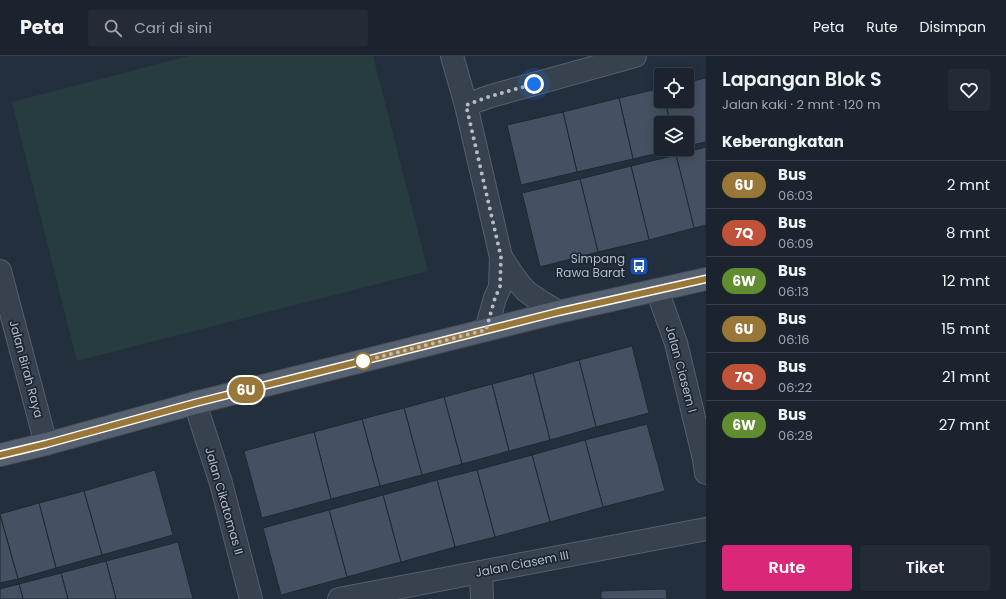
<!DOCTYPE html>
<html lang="id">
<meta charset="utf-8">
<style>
:root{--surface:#1b232e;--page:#242b36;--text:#f1f3f6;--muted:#a0a4aa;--line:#39404a;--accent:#db2777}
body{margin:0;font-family:Poppins,sans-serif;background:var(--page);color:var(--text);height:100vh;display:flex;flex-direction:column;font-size:15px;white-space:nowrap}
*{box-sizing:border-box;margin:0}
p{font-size:13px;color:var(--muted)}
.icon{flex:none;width:22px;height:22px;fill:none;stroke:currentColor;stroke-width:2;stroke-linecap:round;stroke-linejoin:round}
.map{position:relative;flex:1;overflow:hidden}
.panel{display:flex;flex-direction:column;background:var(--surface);width:300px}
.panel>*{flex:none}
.badge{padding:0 8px;border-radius:13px;font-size:14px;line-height:26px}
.controls{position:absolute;left:654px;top:12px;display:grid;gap:8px}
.controls a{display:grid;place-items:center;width:40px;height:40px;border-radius:4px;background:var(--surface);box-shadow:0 2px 10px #0003,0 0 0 1px var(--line);font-size:20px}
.you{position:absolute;width:20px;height:20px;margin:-10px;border:3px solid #fff;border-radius:50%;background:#1a73e8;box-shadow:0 0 0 6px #1a73e833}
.map>.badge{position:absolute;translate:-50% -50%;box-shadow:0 0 0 2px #fff}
h2{padding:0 16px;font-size:15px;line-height:36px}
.round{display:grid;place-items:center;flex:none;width:42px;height:42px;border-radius:4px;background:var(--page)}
.summary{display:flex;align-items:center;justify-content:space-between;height:68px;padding:0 16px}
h1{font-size:19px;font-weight:600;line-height:30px}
.button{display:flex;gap:8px;margin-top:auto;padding:8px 16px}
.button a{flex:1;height:46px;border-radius:4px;background:var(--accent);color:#fff;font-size:16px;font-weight:600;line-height:46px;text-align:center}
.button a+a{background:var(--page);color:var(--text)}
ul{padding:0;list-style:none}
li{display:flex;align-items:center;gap:12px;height:48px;padding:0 16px;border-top:1px solid var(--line)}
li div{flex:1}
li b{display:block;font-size:15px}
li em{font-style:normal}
li .badge{min-width:44px;font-weight:700;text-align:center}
header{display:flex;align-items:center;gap:24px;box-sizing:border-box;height:56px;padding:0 20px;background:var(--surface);border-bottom:1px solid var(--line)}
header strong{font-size:19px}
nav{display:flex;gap:22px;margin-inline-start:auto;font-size:14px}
.search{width:280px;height:36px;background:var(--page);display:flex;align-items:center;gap:10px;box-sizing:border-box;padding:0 14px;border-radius:4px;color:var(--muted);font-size:15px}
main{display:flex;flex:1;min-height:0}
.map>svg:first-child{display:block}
.green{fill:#263c3f}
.building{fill:#455162;stroke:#1f2835}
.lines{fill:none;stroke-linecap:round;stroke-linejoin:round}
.minor-casing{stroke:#565f6c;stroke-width:24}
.major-casing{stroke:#414a57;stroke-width:24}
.minor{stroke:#38414e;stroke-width:22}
.major{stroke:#56606e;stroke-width:22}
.line-casing{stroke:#fff;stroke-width:9}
.line{stroke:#987739;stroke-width:6}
.walk{stroke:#b4bcc9;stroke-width:4;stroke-dasharray:0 7.2}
.stop-dot{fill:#fff;stroke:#987739;stroke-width:2}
.labels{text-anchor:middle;stroke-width:3.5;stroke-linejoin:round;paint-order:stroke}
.poi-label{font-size:12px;fill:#b4bcc9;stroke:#1d2633;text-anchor:end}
.street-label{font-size:12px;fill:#b4bcc9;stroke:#1d2633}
</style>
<header>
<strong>Peta</strong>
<div class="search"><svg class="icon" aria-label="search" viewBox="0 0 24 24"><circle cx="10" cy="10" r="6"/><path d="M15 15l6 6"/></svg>Cari di sini</div>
<nav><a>Peta</a><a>Rute</a><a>Disimpan</a></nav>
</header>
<main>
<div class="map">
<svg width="706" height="543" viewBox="0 0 706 543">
<rect width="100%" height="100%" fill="#242f3e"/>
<!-- green -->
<path class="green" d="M189,0H373L428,215L77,305L12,46Z"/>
<!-- building -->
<g class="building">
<path d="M706,22V86L687,90V67H670L665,45H687V26Z"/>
<path d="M661,32V45H665L670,67H661V93H676L633,103L619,42Z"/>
<path d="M619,42L633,103L577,116L563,56Z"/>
<path d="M563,56L577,116L521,129L507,69Z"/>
<path d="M706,91V169L694,172L676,99Z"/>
<path d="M676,99L694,172L649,184L631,110Z"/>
<path d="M631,110L649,184L598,196L580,123Z"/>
<path d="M580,123L598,196L540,211L522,137Z"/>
<path d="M632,290L649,357L596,371L579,304Z"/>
<path d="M579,304L596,371L550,384L533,317Z"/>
<path d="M533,317L550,384L509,395L492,328Z"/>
<path d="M492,328L509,395L462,408L444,341Z"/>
<path d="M444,341L462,408L422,419L404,352Z"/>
<path d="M404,352L422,419L380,430L362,363Z"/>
<path d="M362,363L380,430L331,443L314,376Z"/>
<path d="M647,368L665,435L603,451L585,384Z"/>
<path d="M314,376L331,443L262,462L244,395Z"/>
<path d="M585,384L603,451L550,466L532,399Z"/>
<path d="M532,399L550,466L495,481L477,414Z"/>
<path d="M155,414L173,479L102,499L84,435Z"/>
<path d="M477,414L495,481L455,491L437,424Z"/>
<path d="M437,424L455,491L401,506L383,439Z"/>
<path d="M84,435L102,499L56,512L39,447Z"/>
<path d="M383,439L401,506L347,521L329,454Z"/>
<path d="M39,447L56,512L18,523L0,458Z"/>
<path d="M329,454L347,521L281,539L263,472Z"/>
<path d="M0,459L18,523L0,527Z"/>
<path d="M178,486L193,543H116L106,505Z"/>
<path d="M106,505L116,543H68L61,517Z"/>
<path d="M61,517L68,543H23L19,528Z"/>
<path d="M19,528L23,543H0V533Z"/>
<path d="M666,533L667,543H601V535Z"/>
</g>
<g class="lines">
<!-- minor casing -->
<g class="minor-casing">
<g id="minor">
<path d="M452,0L466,49L501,201L500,231L495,242L486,274"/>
<path d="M466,49L491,40L635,0"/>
<path d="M501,201C509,213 516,225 526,235C536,243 547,249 558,256"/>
<path d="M0,215L46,388"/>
<path d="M657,234L676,287L704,403L706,417"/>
<path d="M195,347L221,427L251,543"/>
<path d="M481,516L482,543"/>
<path d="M339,543L706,473"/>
</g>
</g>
<!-- major casing -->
<g class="major-casing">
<path id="major" d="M0,399L46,388L195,347L558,256L706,223"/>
</g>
<!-- minor -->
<use href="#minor" class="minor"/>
<!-- major -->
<use href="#major" class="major"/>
</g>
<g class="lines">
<!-- line casing -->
<g class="line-casing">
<path id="line" d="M0,399L46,388L195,347L558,256L706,223"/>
</g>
<!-- line -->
<use href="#line" class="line"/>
<!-- walk -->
<path class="walk" d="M363,305L486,274L495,242L500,231L501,201L466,49L491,40L534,28"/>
</g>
<!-- icons -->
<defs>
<g id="bus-square" transform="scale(1)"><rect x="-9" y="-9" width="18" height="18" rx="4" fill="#1a4fb4" stroke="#1d2633"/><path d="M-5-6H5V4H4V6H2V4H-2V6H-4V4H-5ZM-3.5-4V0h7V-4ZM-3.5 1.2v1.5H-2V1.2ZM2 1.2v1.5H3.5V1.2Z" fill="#fff"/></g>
</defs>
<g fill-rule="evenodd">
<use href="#bus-square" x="639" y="210"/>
</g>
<!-- markers -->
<circle class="stop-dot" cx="363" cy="305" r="8"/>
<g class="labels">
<!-- poi labels -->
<g class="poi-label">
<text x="625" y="207">Simpang<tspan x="625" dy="14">Rawa Barat</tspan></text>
</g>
<!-- street labels -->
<g class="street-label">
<text transform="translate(26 313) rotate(75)" y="4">Jalan Birah Raya</text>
<text transform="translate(681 313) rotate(75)" y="4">Jalan Ciasem I</text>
<text transform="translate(224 445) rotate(74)" y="4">Jalan Cikatomas II</text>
<text transform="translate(522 508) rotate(-11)" y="4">Jalan Ciasem III</text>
</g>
</g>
</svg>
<div class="controls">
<a><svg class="icon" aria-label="locate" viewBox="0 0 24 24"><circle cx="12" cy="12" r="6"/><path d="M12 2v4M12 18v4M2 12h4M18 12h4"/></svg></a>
<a><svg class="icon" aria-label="layers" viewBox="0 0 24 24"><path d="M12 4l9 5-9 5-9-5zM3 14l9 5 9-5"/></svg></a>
</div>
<div class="you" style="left:534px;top:28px"></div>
<b class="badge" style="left:246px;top:334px;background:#987739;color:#fff">6U</b>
</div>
<section class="panel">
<div class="summary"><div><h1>Lapangan Blok S</h1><p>Jalan kaki · 2 mnt · 120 m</p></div><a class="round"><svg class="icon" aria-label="heart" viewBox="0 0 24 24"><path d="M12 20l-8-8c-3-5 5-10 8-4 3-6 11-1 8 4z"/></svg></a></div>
<h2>Keberangkatan</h2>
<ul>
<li><span class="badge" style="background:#987739;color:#fff">6U</span><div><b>Bus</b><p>06:03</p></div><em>2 mnt</em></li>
<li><span class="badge" style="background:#c1523a;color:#fff">7Q</span><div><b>Bus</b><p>06:09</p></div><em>8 mnt</em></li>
<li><span class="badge" style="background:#628c30;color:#fff">6W</span><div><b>Bus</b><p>06:13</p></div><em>12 mnt</em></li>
<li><span class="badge" style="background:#987739;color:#fff">6U</span><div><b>Bus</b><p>06:16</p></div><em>15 mnt</em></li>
<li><span class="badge" style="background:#c1523a;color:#fff">7Q</span><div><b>Bus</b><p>06:22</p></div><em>21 mnt</em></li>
<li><span class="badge" style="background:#628c30;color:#fff">6W</span><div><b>Bus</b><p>06:28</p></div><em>27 mnt</em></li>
</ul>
<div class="button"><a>Rute</a><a>Tiket</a></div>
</section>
</main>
